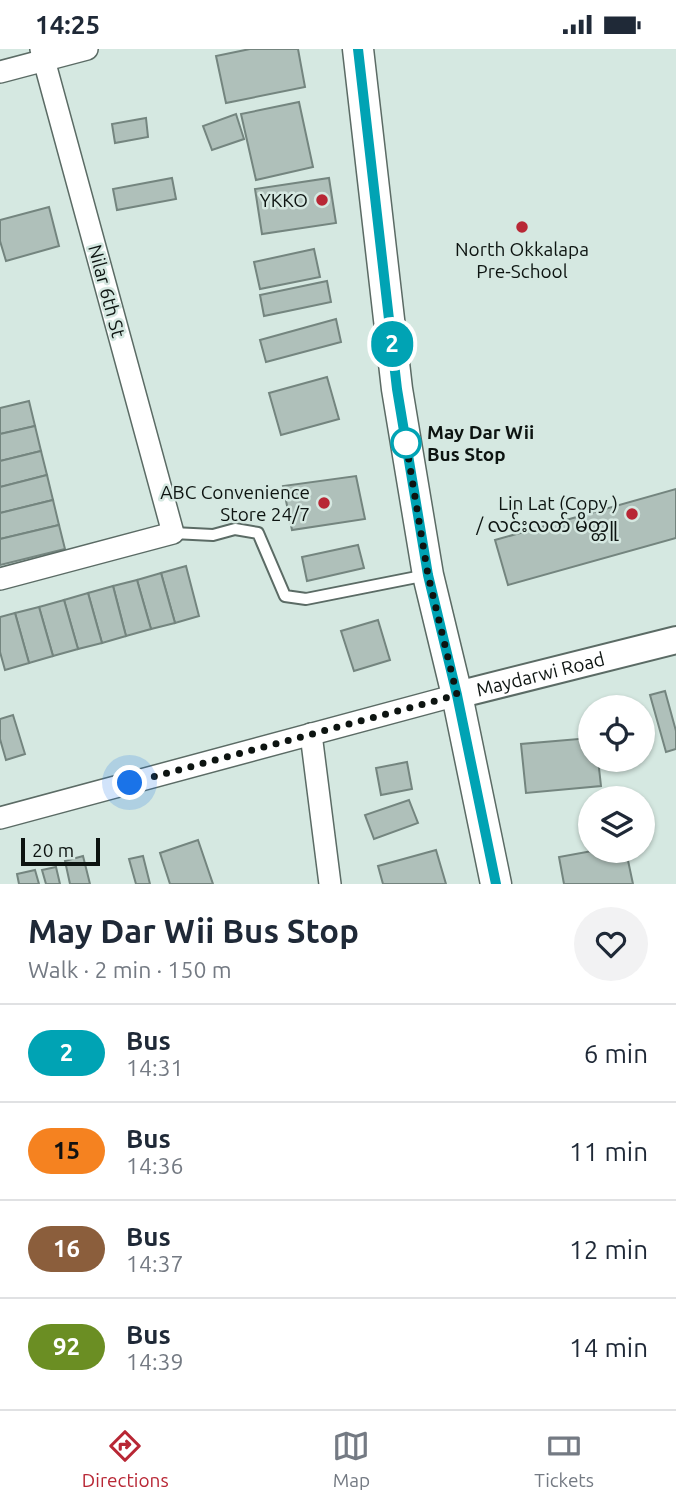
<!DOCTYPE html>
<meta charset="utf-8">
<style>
:root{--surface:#fff;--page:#f2f2f3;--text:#1f2937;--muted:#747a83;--line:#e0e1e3;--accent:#b82735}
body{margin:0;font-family:Ubuntu,"Noto Sans Myanmar",sans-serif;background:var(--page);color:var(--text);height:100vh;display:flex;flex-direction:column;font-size:26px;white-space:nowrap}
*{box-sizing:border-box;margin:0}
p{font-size:23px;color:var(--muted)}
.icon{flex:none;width:38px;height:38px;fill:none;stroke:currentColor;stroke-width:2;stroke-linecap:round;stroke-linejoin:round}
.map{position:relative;height:835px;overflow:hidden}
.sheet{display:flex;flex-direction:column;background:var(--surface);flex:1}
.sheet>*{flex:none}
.badge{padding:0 14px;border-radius:23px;font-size:24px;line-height:46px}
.fabs{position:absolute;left:578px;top:646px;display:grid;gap:14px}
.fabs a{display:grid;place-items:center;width:77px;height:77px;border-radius:50%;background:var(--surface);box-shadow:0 2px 5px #0004;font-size:35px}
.scale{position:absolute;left:21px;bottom:18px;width:79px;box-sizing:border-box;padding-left:7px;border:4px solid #0d1411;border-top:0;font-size:19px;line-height:24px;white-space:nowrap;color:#0d1411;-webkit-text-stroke:5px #d5e8e1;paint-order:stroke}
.you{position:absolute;width:35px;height:35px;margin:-18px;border:5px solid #fff;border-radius:50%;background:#1a73e8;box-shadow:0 0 0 10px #1a73e833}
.map>.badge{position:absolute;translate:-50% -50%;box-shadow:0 0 0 4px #fff}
.round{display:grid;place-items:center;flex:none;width:74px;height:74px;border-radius:37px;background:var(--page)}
.summary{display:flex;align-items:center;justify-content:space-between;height:119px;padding:0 28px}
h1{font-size:33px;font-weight:700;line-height:52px}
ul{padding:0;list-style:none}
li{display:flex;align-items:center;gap:21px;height:98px;padding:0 28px;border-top:2px solid var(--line)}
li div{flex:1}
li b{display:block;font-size:26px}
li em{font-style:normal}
li .badge{min-width:77px;font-weight:700;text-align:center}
.status{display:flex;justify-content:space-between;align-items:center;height:49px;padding:0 35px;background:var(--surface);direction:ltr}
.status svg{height:19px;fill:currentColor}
.dock{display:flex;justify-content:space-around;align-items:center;height:98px;border-top:2px solid var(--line);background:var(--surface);font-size:19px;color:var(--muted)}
.dock a{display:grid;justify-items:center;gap:4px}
.dock .active{color:var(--accent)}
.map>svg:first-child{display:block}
.building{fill:#afc0ba;stroke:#74857f;stroke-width:2}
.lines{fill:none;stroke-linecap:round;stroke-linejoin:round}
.service-casing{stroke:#5b6b65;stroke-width:14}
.minor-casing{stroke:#5b6b65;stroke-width:24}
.tertiary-casing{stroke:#5b6b65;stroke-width:30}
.secondary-casing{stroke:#5b6b65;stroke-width:33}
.service{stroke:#fff;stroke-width:10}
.minor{stroke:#fff;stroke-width:21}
.tertiary{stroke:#fff;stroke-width:26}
.secondary{stroke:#fff;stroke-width:30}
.line-casing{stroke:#fff;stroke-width:16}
.line{stroke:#00a3b4;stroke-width:10}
.walk{stroke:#0d1411;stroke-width:7;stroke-dasharray:0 12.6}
.poi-dot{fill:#b82735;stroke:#d5e8e1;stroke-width:2.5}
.stop-dot{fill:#fff;stroke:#00a3b4;stroke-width:3.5}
.labels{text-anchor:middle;stroke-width:5;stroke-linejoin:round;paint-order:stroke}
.poi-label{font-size:19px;fill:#0d1411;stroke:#d5e8e1;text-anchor:end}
.street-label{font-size:19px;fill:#0d1411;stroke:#d5e8e1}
.stop-label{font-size:19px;font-weight:bold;fill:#0d1411;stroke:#d5e8e1;text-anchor:start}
</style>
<div class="status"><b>14:25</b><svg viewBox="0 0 49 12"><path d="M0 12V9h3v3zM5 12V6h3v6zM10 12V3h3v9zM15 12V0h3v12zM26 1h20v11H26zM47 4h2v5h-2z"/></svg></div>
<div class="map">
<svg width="676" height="835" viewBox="0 0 676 835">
<rect width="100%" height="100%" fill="#d5e8e1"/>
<!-- building -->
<g class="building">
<path d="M250,0H298L305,38L226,54L216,7Z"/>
<path d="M299,53L313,118L256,131L241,65Z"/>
<path d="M236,65L244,90L212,101L203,77Z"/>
<path d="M146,69L148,88L115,94L112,75Z"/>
<path d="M172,129L176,150L117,161L113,140Z"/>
<path d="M329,129L336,174L262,185L255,140Z"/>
<path d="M49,158L59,197L6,212L0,192V171Z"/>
<path d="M314,200L320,228L260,240L254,213Z"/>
<path d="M327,232L331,253L264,267L260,246Z"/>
<path d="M336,270L341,293L266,313L260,291Z"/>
<path d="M327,328L339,370L281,386L269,344Z"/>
<path d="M29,352L35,377L0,385V359Z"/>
<path d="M35,377L41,402L0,412V385Z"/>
<path d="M41,402L47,426L0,438V412Z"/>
<path d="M47,426L53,451L0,464V438Z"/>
<path d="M356,427L365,470L292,481L283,437Z"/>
<path d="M676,440V489L508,536L495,491Z"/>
<path d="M53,451L59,476L0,490V464Z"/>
<path d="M59,476L65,500L0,516V490Z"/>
<path d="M358,496L364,519L307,532L302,508Z"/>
<path d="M186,517L199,567L175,574L161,524Z"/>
<path d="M161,524L175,574L151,580L137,531Z"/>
<path d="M137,531L151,580L126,587L113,537Z"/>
<path d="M113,537L126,587L102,594L88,544Z"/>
<path d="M88,544L102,594L78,600L64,551Z"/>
<path d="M64,551L78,600L53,607L39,558Z"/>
<path d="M39,558L53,607L29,614L15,564Z"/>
<path d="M15,564L29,614L5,621L0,603V568Z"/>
<path d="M378,571L390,611L354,622L341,582Z"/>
<path d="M665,642L676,682V700L666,703L650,646Z"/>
<path d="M13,666L25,705L6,711L0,690V670Z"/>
<path d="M590,689V710H598L601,737L526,744L521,695Z"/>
<path d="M407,713L412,740L381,746L376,719Z"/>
<path d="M409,751L418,774L374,790L365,766Z"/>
<path d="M198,791L213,835H170L160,804Z"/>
<path d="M436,801L446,835H383L378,817Z"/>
<path d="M592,802H626L633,835H564L559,808Z"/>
<path d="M83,807L90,835H70L65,812Z"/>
<path d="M143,807L150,835H136L129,810Z"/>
<path d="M56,818L60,835H46L42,821Z"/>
<path d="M35,821L39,835H19L17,825Z"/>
</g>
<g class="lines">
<!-- service casing -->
<g class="service-casing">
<path id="service" d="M173,484L213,486L235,480L258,484L285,547L306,550L427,526"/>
</g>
<!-- minor casing -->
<g class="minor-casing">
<g id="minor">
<path d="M0,23L87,0"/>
<path d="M0,530L173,484L41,0"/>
<path d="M311,685L330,835"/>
<path d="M0,769L457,646"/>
</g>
</g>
<!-- tertiary casing -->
<g class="tertiary-casing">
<g id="tertiary">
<path id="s1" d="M457,646L676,591"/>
</g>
</g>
<!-- secondary casing -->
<g class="secondary-casing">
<path id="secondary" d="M358,0L397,340L428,526L457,646L496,835"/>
</g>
<!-- service -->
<use href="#service" class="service"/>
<!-- minor -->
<use href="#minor" class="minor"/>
<!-- tertiary -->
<use href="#tertiary" class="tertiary"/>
<!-- secondary -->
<use href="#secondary" class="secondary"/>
</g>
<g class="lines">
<!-- line casing -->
<g class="line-casing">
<path id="line" d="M358,0L397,340L428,526L457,646L496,835"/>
</g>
<!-- line -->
<use href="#line" class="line"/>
<!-- walk -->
<path class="walk" d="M130,734L457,646L428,526L406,394"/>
</g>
<!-- markers -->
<g class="poi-dot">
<circle cx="322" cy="151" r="7"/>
<circle cx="522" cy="178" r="7"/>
<circle cx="324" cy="454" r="7"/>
<circle cx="632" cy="465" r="7"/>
</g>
<circle class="stop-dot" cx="406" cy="394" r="14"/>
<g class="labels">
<!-- poi labels -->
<g class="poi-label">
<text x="308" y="158">YKKO</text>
<text x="522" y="207" text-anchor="middle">North Okkalapa<tspan x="522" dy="22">Pre-School</tspan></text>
<text x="310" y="450">ABC Convenience<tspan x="310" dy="22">Store 24/7</tspan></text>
<text x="618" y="461">Lin Lat (Copy )<tspan x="618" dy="22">/ လင်းလတ် မိတ္တူ</tspan></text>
</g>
<!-- street labels -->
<g class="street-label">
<text transform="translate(107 242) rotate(75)" y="7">Nilar 6th St</text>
<text dy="7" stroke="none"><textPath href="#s1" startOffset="86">Maydarwi Road</textPath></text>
</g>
<!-- stop labels -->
<g class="stop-label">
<text x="427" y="390">May Dar Wii<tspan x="427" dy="22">Bus Stop</tspan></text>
</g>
</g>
</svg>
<div class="fabs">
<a><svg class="icon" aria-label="locate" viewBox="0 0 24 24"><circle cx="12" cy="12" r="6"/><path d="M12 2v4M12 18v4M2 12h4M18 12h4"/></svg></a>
<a><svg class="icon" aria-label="layers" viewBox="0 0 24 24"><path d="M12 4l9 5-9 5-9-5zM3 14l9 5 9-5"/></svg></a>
</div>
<div class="scale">20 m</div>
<div class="you" style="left:130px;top:734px"></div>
<b class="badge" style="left:392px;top:295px;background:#00a3b4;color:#fff">2</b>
</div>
<section class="sheet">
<div class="summary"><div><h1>May Dar Wii Bus Stop</h1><p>Walk · 2 min · 150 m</p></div><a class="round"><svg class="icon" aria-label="heart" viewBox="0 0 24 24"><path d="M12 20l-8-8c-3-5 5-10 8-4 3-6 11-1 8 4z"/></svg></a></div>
<ul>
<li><span class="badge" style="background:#00a3b4;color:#fff">2</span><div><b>Bus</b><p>14:31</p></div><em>6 min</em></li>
<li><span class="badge" style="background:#f58220;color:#111">15</span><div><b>Bus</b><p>14:36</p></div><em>11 min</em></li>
<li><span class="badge" style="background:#8b5e3c;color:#fff">16</span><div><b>Bus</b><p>14:37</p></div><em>12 min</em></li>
<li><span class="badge" style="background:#6b8e23;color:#fff">92</span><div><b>Bus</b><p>14:39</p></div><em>14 min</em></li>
</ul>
</section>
<nav class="dock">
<a class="active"><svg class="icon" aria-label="directions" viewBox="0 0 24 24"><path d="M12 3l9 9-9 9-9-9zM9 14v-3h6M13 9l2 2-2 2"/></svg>Directions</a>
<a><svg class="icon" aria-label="map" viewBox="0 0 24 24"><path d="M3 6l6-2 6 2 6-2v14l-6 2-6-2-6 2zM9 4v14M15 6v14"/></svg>Map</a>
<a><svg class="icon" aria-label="tickets" viewBox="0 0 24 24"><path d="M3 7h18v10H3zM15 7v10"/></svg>Tickets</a>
</nav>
